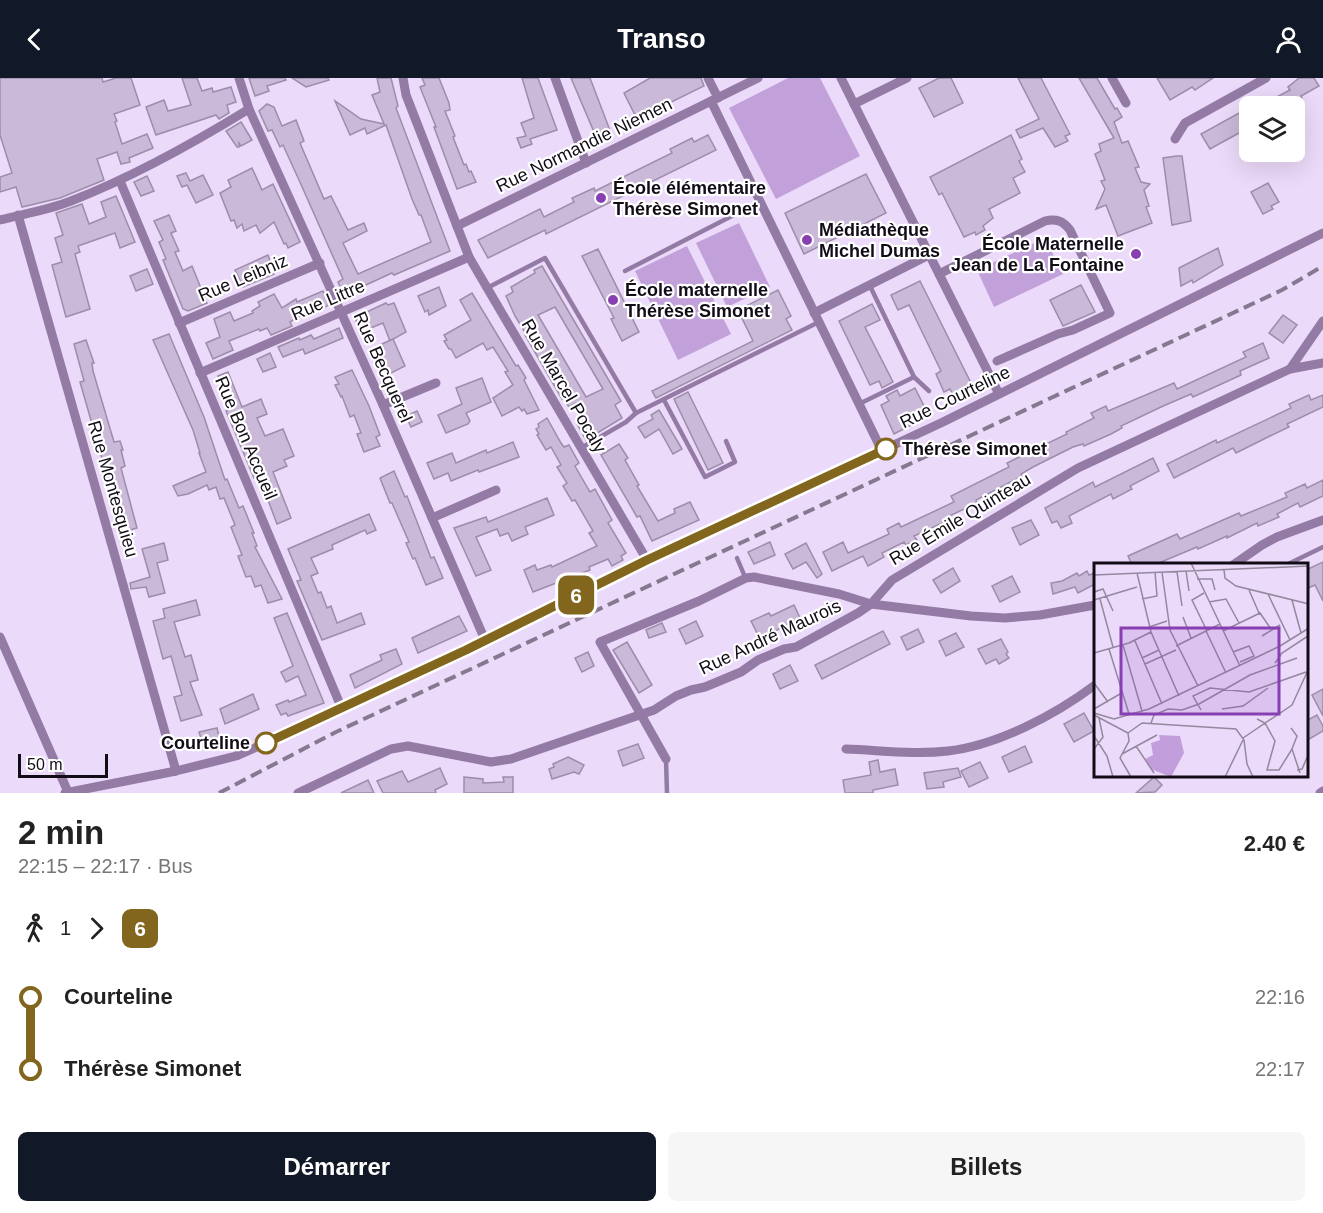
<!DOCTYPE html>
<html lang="fr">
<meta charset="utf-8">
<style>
:root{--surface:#fff;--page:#f6f6f6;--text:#222;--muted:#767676;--accent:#111827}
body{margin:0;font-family:Arial,sans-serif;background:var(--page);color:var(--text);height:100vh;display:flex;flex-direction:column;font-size:22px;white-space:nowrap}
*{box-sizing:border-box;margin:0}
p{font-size:20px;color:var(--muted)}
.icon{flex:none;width:33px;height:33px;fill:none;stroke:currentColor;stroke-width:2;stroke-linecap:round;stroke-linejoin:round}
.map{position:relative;height:715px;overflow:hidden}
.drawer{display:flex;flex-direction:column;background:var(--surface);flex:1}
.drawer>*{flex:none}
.badge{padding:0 12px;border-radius:9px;font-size:21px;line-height:39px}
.tools{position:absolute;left:1239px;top:18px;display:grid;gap:12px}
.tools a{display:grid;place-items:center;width:66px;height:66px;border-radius:9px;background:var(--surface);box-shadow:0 6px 24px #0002;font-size:30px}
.scale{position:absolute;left:18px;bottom:15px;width:90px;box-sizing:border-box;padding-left:6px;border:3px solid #120c17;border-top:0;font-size:16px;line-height:21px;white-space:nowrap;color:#120c17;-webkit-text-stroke:4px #fff;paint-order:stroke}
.map>.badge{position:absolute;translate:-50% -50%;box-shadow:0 0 0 3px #fff}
.legs{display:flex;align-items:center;gap:9px;height:66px;padding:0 18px;font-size:20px}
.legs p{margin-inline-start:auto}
.head{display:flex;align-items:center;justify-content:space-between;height:102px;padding:0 18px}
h1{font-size:33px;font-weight:700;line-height:45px}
.button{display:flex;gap:12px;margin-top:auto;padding:12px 18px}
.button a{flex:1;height:69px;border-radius:9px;background:var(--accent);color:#fff;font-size:24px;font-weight:700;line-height:69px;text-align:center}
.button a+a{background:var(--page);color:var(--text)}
ul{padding:0 18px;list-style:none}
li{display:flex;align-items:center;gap:21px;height:72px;font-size:22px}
li i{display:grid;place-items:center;width:9px;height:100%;margin:0 8px;background:currentColor}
li i::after{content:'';width:15px;height:15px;margin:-8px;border:4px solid;border-radius:50%;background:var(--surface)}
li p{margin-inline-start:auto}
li:first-child i{background:linear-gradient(#0000 50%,currentColor 0)}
li:last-child i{background:linear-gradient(currentColor 50%,#0000 0)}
header{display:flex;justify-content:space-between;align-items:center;height:78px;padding:0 18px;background:var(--accent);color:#fff;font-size:27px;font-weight:700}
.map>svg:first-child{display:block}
.green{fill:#c2a1da}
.building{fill:#cab9d8;stroke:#9d8caa;stroke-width:1.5;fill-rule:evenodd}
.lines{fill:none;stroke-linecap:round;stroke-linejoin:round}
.service{stroke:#937ba5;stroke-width:4.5}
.minor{stroke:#937ba5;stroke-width:9}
.rail{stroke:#85798f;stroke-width:4;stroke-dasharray:12 6;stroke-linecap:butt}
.line-1-casing{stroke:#fff;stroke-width:14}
.line-1{stroke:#82661e;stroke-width:9}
.poi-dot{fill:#873fb2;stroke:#fff;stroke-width:2}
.stop-1-dot{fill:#fff;stroke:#82661e;stroke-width:3}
.labels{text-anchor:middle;stroke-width:4.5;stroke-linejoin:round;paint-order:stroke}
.street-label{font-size:18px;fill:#120c17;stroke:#fff}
.poi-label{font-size:18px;font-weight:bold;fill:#120c17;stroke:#fff;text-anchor:start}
.stop-label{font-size:18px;font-weight:bold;fill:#120c17;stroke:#fff;text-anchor:start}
.inset-road{fill:none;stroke:#94889f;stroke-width:1.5}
.view{fill:#873fb2;fill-opacity:0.15;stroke:#873fb2;stroke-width:3}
.inset-edge{fill:none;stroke:#120c17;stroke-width:3}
</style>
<header><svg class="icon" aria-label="back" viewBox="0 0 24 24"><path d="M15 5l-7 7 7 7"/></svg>Transo<svg class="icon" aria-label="person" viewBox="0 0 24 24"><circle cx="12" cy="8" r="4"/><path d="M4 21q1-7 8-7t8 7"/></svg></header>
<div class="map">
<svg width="1323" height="715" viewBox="0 0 1323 715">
<rect width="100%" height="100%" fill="#ebdaf9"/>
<!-- green -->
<g class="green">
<path d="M788,0H820L860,78L776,121L729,30Z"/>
<path d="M739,145L770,209L727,229L696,165Z"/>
<path d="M1045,160L1063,196L994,229L977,192Z"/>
<path d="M687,168L731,256L678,282L635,193Z"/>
</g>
<!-- building -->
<g class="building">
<path d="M0,0H102L103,4L116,0H131L140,27L114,36L117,43L115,44L122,66L147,56L153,70L129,80L130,84L121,86L117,74L97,81L104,102L60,120L22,129L16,109L0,114V99L12,95L0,57Z"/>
<path d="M182,0H197L202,13L212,10L213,14L231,9L236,24L227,27L229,35L219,41L216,37L156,57L146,29L164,22L168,33L191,27Z"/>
<path d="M249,0H285L286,2L267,8L269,13L255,18Z"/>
<path d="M292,0H328L329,2L306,9Z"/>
<path d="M377,0H391L398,28L396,30L450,173L394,197L392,195L344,217L338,204L343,201L299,102L283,67L280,69L272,52L268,53L259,33L267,26L274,29L282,48L296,42L304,63L300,65L324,121L331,118L348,152L364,145L367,153L343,165L358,196L431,164L421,137H419L412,121L386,47L367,56L365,50L350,57L335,23L361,41L384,46L372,17L380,14Z"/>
<path d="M422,0H439L449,25L450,32L445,33L455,58L453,59L464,87L466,86L469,94L471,93L476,104L457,111L434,49H436L420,9L425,7Z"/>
<path d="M522,0H538L557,52L530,61L532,66L521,70L517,60L526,58L521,45L534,40Z"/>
<path d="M571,0H590L611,55L597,61Z"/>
<path d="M650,0H701L704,8L637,41L624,15Z"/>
<path d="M939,0H951L963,25L934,39L919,10Z"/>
<path d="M1018,0H1041L1070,56L1065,58L1068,63L1055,69L1043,50L1020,60L1016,52L1039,41Z"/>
<path d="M1079,0H1097L1115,31L1117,30L1122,39L1114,44L1122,65L1128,63L1139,89L1135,90L1141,104L1150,106L1144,112L1149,128L1146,129L1152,145L1118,158L1106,127L1096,131L1105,111L1101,103L1105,102L1095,76L1101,73L1099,66L1114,60Z"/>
<path d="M1157,0H1213L1195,12L1192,9L1170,22Z"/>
<path d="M1299,0H1314L1319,8L1301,18L1302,20L1287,28H1260L1290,12L1288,9Z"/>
<path d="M1250,29V49L1210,71L1201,56Z"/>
<path d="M241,44L252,62L241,68L239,65V69H237L226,53Z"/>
<path d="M708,57L716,72L546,156L545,152L488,180L478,162L540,131L544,139L574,124L572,120L594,110L595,113L672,75L670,71L692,60L694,64Z"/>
<path d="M1011,57L1022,81L1019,83L1025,94L1013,100L1020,115L989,131L993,140L983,148L985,152L976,157L975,154L964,159L942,115L939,117L930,99Z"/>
<path d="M1177,78H1182L1183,85L1191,143L1172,147L1163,80Z"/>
<path d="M252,90L262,112L273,106L300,164L288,170L286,165L284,166L274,144L260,155L256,147L244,153L242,146L237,150L234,142L231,143L220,115L231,109L228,102Z"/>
<path d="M186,95L190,103L203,97L213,117L196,125L187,107L182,109L177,98Z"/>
<path d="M866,96L886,135L804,176L785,135Z"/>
<path d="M147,98L154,113L141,118L134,104Z"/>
<path d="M1268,105L1279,124L1271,128L1273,131L1263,136L1251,114Z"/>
<path d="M116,118L135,164L120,170L115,155L78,168L80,174L75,176L90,231L66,239L52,187L62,184L55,160L63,157L56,135L82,126L89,146L106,139L101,124Z"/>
<path d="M169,137L176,153L171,155L179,173L175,174L183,193L192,188L207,225L188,233L183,231L163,182L166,181L159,164L163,162L154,143Z"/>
<path d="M1218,170L1223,187L1193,205L1192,202L1181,208L1179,190Z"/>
<path d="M598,171L639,254L622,263L611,241L614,240L582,178Z"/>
<path d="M268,177L274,196L243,209L235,192Z"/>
<path d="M542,188L621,323L615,327L622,340L586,362L577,346L586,341L576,325L569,329L563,320L562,321L525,257L526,256L515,238L506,218L513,214L511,209L535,195L534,192ZM555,229L603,311L586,319L538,237Z"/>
<path d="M147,191L153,206L136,213L130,198Z"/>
<path d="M920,203L976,315L957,324L950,311L944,314L936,296L941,293L909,227L898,232L891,217Z"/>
<path d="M1081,207L1095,234L1063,248L1050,222Z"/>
<path d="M439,209L446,228L429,237L428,232L425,234L418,218Z"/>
<path d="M778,212L791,238L786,241L792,252L656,320L652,313L753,263L738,232Z"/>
<path d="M323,213L329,227L317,233L315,229L290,244L292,248L271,257L267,250L260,253L259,251L229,263L233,272L213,281L206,265L220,259L214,241L230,234L234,243L253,235L252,233L260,228L258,224L274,216L282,230L296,221L297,224Z"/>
<path d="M472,215L516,288L518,287L526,300L524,302L539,332L527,336L524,331L522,333L519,329L502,338L493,320L513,307L505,294L508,293L493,269L487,272L483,265L456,280L451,271H449L444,263L447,262L444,257L471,242L460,222Z"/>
<path d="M386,225L388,227L394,225L406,254L390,263L383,245L361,254L356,243L358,238Z"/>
<path d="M872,226L880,242L865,249L893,304L882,310L879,303L870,307L839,243Z"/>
<path d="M1283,237L1297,247L1283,265L1269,255Z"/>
<path d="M339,250L343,260L305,276L303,271L283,279L278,269L299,260L300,262L311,257L314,261Z"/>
<path d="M169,256L204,339L225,402L227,401L239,430L243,428L254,455H252L257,468L255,469L282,521L268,525L261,507L255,509L251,498L246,499L238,478L242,477L231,449L235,447L224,420L220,421L216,409L209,412L207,407L188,416L178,418L173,408L206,394L199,375H200L193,352L153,262Z"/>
<path d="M393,261L405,288L389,296L379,273L384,271L382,266Z"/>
<path d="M86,262L94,285H92L93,293L114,364L120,363L123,372H121L125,388L121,390L137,450L123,454L80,304L84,303L74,266Z"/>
<path d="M1263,265L1269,280L1240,293L1241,297L1193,319L1191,316L1161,329L1121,348L1122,350L1111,356L1084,368L1083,366L1073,369L1033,389L1021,396L1022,398L976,422L977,425L947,439L949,442L914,458L917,462L906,467L904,464L882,475L884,479L868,488L863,478L832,493L823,474L843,464L848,475L889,456L887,451L899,445L901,449L954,424L951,418L1009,389L1007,385L1067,356L1066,354L1094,340L1091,335L1106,328L1108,333L1174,305L1177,311L1246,279L1243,274Z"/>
<path d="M270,275L276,289L263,294L257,281Z"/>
<path d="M352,292L369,328L380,357L376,359L380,368L364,374L357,356L361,355L354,337L350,339L342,318L341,319L335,307L339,306L335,299Z"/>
<path d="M228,294L242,329L261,321L267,336L257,340L265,358L283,351L294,378L284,382L287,388L273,394L291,440L277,446L259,398L254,400L226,333L233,330L218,298Z"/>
<path d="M482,300L491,324L466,335L470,343L468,346L446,355L438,337L462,326L456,310Z"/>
<path d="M915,310L929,338L894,356L881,327L889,323L886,318L897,312L900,318Z"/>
<path d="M688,314L723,385L708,392L674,321Z"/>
<path d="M1309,317L1311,322L1323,317V329L1287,346L1289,349L1270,358L1236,375L1233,370L1174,400L1167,386L1216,362L1217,365L1291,330L1289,326Z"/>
<path d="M659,332L682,371L673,376L659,351L645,360L638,349L653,341L651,337Z"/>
<path d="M417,333L422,344L411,349L406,338Z"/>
<path d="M547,340L561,365L564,369L569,367L579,385L575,388L590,414L595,411L612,442L608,445L626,475L621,478L623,482L612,488L608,481L589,489L590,492L533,514L524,492L535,487L537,492L551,487L552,489L597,468L589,455L593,453L575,422L572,423L563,408L567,405L557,389L561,387L551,369L546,372L537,357L539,356L536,351L539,349L538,346Z"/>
<path d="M513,364L519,379L479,394L478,392L451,403L448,395L434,401L427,385L452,375L456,385L486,372L487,375Z"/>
<path d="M619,366L628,380L625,382L639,407L637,408L658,443L675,435L674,431L690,424L699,442L652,463L640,438L637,439L601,377Z"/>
<path d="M1153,380L1159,393L1130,408L1132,411L1113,421L1111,416L1069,438L1072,445L1061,450L1057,443L1052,445L1045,430L1093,404L1095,409Z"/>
<path d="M394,393L405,419L407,418L431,480L434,479L443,500L426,507L415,480L413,481L406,465L409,464L392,425H390L380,400Z"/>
<path d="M1323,402V418L1300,429L1298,425L1277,436L1279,439L1258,448L1257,445L1227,460V458L1198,471L1197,469L1154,487H1132L1128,478L1177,456L1180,461L1239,435L1241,438L1287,419L1285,415L1305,406L1307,410Z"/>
<path d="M547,420L554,437L525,449L528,456L512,463L508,455L500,458L497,451L476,459L491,492L476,498L454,450L486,439L488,444Z"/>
<path d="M369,436L376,452L367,456L365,452L332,467L333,471L311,480L318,495L311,498L318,515L321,514L327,530L331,528L337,545L361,535L365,546L322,562L297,503L301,502L288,471Z"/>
<path d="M1031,442L1039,457L1020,467L1012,450Z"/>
<path d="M770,464L775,477L754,486L748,474Z"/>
<path d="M164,465L168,482L157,485L165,515L149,519L146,509L131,511L130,505L150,499L142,471Z"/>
<path d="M806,465L822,496L817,500L806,484L793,491L785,476Z"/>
<path d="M1323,484V523L1315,507L1306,511V492Z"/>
<path d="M953,490L960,503L941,515L933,502Z"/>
<path d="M1087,493L1089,497L1095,495V506L1078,515L1075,509L1053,516L1051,505L1062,503L1077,495L1079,498Z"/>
<path d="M1012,498L1020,514L1000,524L992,508Z"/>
<path d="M196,522L200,537L174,544L185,579L191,577L198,602L190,604L202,637L181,643L174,619L182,617L171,578L163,581L153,543L165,540L163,531Z"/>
<path d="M794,527L800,540L760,561L751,543L769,535L771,538Z"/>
<path d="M287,535L324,625L288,638L286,635L281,637L276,627L288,622L289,624L306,617L298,598L286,604L281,594L293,588L274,540Z"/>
<path d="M459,538L467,553L418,575L412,560Z"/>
<path d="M696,543L703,558L686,566L679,551Z"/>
<path d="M662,545L666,554L649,560L646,552Z"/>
<path d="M918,551L924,564L907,572L901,559Z"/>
<path d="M883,553L890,566L822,601L815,587Z"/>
<path d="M956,555L964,569L946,578L939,563Z"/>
<path d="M1001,561L1008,574L1006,576L1009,580L999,586L996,581L986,586L978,571Z"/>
<path d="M627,564L652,607L639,615L613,572Z"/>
<path d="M396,571L402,586L355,610L350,597L382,582L380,577Z"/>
<path d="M588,574L594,588L582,594L575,580Z"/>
<path d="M790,587L798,603L780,611L773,596Z"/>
<path d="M1323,611V638L1312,617Z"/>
<path d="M253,616L259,631L225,646L220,631Z"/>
<path d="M1084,635L1094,653L1074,664L1064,646Z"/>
<path d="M1317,637L1323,648V653L1306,663V643Z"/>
<path d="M217,650L221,667L204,671L199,654Z"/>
<path d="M638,666L644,680L623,688L618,673Z"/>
<path d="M1025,668L1032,684L1009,694L1002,679Z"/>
<path d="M568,679L584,687L579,696L574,694L552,701L549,691L554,689L553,686Z"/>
<path d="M878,682L880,694L895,691L898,707L873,712V715H845L843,702L871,697L869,684Z"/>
<path d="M980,684L988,700L969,709L961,693Z"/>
<path d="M440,690L447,706L435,712L436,715H383L377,703L402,693L408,704Z"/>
<path d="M958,690L961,699L943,704L944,709L927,711L924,695Z"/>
<path d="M464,699L483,701V705L504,704L503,699H513V715H464Z"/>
<path d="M1154,699L1162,707L1155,714L1136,715Z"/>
<path d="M368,702L374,715H341Z"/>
</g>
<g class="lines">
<!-- service -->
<g class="service">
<path d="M625,193L761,123"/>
<path d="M487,210L545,180L636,335L819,244"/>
<path d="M914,299L929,313"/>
<path d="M664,322L705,399L735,384L726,363"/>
<path d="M859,326L914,299L870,208"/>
<path d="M581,370L626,344L636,335"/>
<path d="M737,480L745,499"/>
<path d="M1286,487L1323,469"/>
<path d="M666,682L667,715"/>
</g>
<!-- minor -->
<g class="minor">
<path d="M239,0L249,31L383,327L485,562"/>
<path d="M403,0L406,17L469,179L647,482"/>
<path d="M555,0L586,85"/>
<path d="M708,0L718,20"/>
<path d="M841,0L999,316"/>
<path d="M1112,0L1126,25"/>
<path d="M711,23L882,373"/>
<path d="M854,26L907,0"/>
<path d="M1175,61L1185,45L1266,0"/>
<path d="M120,103L342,631"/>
<path d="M18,137L176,693"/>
<path d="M0,142C23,136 48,132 71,123C133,99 192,66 249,31"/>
<path d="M457,148L758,0"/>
<path d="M939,196L1045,143C1056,140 1063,143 1070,152L1110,235L1073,252L1058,256L997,283"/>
<path d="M814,235L929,177"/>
<path d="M179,245L320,185"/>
<path d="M1290,291L1323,243"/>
<path d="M200,295L469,179"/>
<path d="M383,327L436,305"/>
<path d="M432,440L496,412"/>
<path d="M1233,487L1262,467L1277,459L1323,442"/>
<path d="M0,559L68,714"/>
<path d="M846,671C879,672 914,677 948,673C998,667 1055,637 1095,607"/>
<path d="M666,681L600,564L699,523L746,500L754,499L839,516L871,526L971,538L1005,540L1040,537L1095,527"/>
<path d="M65,715L176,693L236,678L266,665L466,571L647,482L943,344L1323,155"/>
<path d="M298,715L391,671L408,668L491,684L511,681L654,632L676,618L691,612L705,609L741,594L758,582L784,571L796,569L858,535L871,526L892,502L1078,390L1290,291L1323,285"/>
<path d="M1320,715L1323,713"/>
</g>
<!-- rail -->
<path class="rail" d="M219,715L336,654L1282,212L1323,188"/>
</g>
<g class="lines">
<!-- line-1 casing -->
<g class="line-1-casing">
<path id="line-1" d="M266,665L466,572L647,482L886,371"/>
</g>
<!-- line-1 -->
<use href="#line-1" class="line-1"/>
</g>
<!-- markers -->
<g class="poi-dot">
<circle cx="601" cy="120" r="6"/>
<circle cx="807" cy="162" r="6"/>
<circle cx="1136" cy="176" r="6"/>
<circle cx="613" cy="222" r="6"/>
</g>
<g class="stop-1-dot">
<circle cx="886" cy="371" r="10"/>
<circle cx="266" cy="665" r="10"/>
</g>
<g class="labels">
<!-- street labels -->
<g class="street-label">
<text transform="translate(584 67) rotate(-26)" y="6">Rue Normandie Niemen</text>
<text transform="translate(243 200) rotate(-23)" y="6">Rue Leibniz</text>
<text transform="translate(328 222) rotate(-23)" y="6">Rue Littre</text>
<text transform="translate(383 289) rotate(66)" y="6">Rue Becquerel</text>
<text transform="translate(564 308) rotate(60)" y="6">Rue Marcel Pocaly</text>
<text transform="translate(955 319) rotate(-26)" y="6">Rue Courteline</text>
<text transform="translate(246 360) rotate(67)" y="6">Rue Bon Accueil</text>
<text transform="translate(113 411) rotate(74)" y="6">Rue Montesquieu</text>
<text transform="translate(960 441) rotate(-31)" y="6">Rue Émile Quinteau</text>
<text transform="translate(770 559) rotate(-25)" y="6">Rue André Maurois</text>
</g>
<!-- poi labels -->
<g class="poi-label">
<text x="613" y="116">École élémentaire<tspan x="613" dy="21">Thérèse Simonet</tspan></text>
<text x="819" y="158">Médiathèque<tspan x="819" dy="21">Michel Dumas</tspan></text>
<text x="1124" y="172" text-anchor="end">École Maternelle<tspan x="1124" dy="21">Jean de La Fontaine</tspan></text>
<text x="625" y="218">École maternelle<tspan x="625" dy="21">Thérèse Simonet</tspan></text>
</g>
<!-- stop labels -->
<g class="stop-label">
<text x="902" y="377">Thérèse Simonet</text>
<text x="250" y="671" text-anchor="end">Courteline</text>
</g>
</g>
<!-- overview -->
<g transform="translate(1094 485)">
<rect width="214" height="214" fill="#ebdaf9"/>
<path d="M65,172L86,173L90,190L77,214L57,206L51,196L59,192L57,180L66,177Z" fill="#c29fdc"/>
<path class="inset-road" d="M97,0L146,103M130,7L131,15L142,23L215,41M92,8L95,28M68,9L76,67L104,123M83,9L88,43M43,10L57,69L85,133M0,12L215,3M103,16H118L121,27M155,27L165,50M0,29L9,26L19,48M110,30L98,37L113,68M174,31L196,77M6,36L19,84M48,36L63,33L61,9M0,37L43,24M198,37L207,70M115,39L132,36L145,60M89,54L97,75M55,64L73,58M112,68L132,110M129,68L166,50L177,66M168,73L186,62M41,78L68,141M29,82L48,148M82,83L126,61M15,86L35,151M139,89L155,83L160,93L146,99M0,90L35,80L57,69M48,95L65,87M181,100L188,90L214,73M51,101L82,87M0,120L14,139M0,146L26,131M128,146L149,143L174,125M107,147L99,133L116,125L155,129L212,109M0,150L20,156L55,146L186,83L215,65M0,152L34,170L35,178L26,195L37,214M163,156L171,160L181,178L173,207H185L198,186L206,210M57,160L60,152L74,146L88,147L105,141L156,112L203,95M197,165L203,173L198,186M34,170L48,160L142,166L150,177L153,201L159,214M0,173L13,193L19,214M149,175L198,142L215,105M42,183L60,210M0,186L9,174L5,155M28,191L63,172M203,207L208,206L215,190M131,214L149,177"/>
<path class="view" d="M27,65H185V151H27Z"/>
<rect width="214" height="214" class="inset-edge"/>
</g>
</svg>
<div class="tools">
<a><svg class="icon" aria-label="layers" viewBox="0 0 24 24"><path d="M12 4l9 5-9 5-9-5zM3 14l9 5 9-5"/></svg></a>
</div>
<div class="scale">50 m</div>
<b class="badge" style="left:576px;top:517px;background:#82661e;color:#fff">6</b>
</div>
<section class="drawer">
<div class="head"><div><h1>2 min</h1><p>22:15 – 22:17 · Bus</p></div><b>2.40 €</b></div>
<div class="legs"><svg class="icon" aria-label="walk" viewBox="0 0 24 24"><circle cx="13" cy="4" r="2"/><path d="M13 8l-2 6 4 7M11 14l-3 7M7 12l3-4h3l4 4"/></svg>1<svg class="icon" aria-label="forward" viewBox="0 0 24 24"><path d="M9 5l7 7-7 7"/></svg><b class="badge" style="background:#82661e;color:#fff">6</b></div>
<ul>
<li><i style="color:#82661e"></i><b>Courteline</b><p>22:16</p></li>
<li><i style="color:#82661e"></i><b>Thérèse Simonet</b><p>22:17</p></li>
</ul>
<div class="button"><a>Démarrer</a><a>Billets</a></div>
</section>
